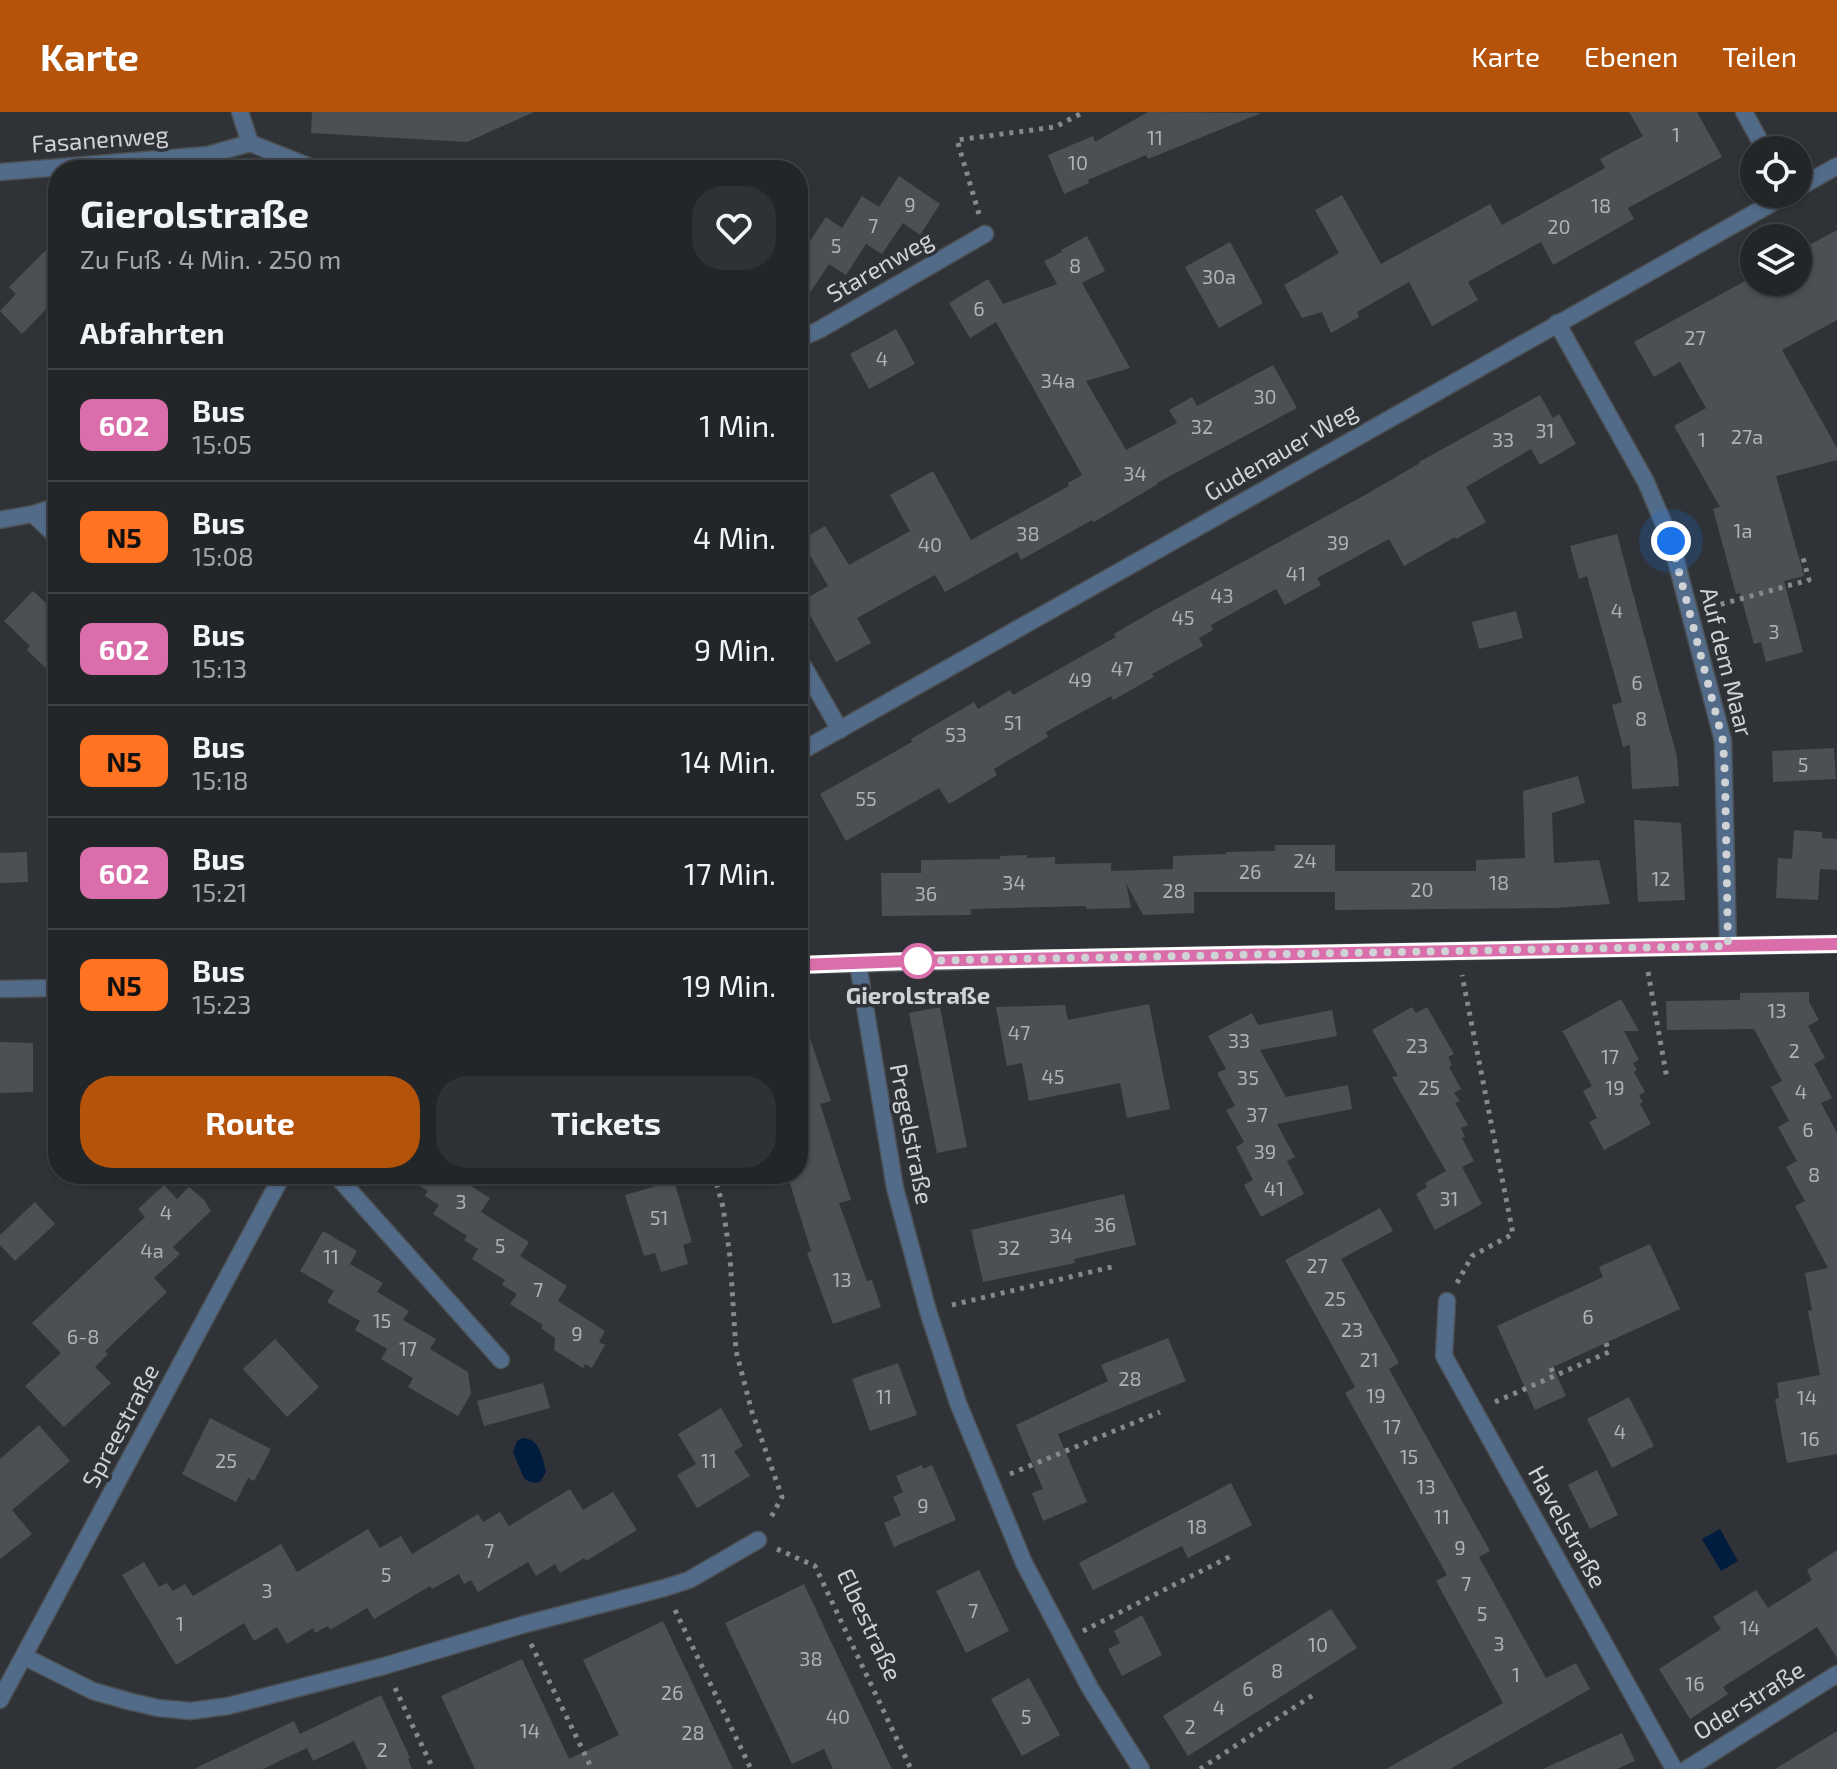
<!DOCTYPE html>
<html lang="de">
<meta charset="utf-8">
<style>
:root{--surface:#232629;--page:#2f3235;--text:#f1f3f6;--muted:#a3a5a8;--line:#404346;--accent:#b45309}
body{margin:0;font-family:"Exo 2",sans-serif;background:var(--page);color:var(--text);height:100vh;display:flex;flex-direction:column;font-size:30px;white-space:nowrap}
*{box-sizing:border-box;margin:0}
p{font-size:26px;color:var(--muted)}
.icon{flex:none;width:44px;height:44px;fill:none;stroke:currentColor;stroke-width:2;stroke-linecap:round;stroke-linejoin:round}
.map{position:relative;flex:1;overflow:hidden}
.drawer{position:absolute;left:48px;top:48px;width:760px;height:1024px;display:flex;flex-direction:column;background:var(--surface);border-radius:32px;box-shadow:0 2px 6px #0004,0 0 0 2px var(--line)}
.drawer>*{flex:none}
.badge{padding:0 16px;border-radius:12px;font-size:28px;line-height:52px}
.fabs{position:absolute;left:1740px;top:24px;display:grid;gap:16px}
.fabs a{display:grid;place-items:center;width:72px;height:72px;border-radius:50%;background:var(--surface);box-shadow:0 2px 6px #0004,0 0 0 2px var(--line);font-size:40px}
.you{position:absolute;width:40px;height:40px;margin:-20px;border:6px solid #fff;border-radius:50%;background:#1a73e8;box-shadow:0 0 0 12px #1a73e833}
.map>.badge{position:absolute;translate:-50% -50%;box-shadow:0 0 0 4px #fff}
h2{padding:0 32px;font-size:30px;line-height:72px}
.round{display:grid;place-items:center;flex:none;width:84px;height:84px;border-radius:32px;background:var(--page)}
.overview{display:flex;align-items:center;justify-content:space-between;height:136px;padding:0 32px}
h1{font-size:38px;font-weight:700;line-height:60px}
.button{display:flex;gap:16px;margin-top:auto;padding:16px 32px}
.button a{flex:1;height:92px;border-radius:32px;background:var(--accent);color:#fff;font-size:32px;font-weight:700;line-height:92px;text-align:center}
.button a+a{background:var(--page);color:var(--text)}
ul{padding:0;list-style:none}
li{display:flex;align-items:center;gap:24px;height:112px;padding:0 32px;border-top:2px solid var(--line)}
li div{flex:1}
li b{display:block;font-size:30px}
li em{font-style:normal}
li .badge{min-width:88px;font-weight:700;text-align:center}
header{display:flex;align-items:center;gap:48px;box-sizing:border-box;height:112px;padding:0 40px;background:var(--accent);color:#fff}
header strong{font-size:38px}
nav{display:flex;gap:44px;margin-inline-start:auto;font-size:28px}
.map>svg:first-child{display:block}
.water{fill:#001c3e}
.building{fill:#4c5055}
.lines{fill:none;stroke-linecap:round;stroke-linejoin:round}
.minor-casing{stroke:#4c5053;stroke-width:19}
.path{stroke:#86898c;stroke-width:5;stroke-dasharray:4 6;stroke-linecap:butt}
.minor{stroke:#516b89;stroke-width:16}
.line-casing{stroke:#fff;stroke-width:18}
.line{stroke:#da6eab;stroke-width:12}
.walk{stroke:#d0d3d5;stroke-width:8;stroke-dasharray:0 14.4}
.stop-dot{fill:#fff;stroke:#da6eab;stroke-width:4}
.labels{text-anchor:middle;stroke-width:7;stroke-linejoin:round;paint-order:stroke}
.number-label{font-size:20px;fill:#afb2b5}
.street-label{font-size:24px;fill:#d0d3d5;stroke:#2f3337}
.stop-label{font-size:24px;font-weight:bold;fill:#d0d3d5;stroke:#2f3337}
</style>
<header>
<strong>Karte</strong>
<nav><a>Karte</a><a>Ebenen</a><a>Teilen</a></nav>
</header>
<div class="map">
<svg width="1837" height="1657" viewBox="0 0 1837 1657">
<rect width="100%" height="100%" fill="#2f3337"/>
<!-- water -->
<g class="water">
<path d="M523,1326C539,1326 543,1346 546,1360L540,1370C534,1371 529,1371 524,1366L513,1340L517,1329Z"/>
<path d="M1720,1417L1738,1449L1721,1459L1702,1427Z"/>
</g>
<!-- building -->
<g class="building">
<path d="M312,0H534L467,30L311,21Z"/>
<path d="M1148,0L1261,1L1148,47L1146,43L1088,68L1089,71L1064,82L1048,43L1093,24L1095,30Z"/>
<path d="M1629,0H1697L1722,45L1628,96L1634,107L1553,153L1541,130L1468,170L1478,188L1432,214L1409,170L1357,200L1359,205L1331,221L1322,200L1302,206L1284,173L1339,141L1315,98L1342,83L1381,152L1490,92L1502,113L1605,56L1600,47L1643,24Z"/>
<path d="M899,64L940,92L920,123L903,111L882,142L866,132L846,163L829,152L798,199V147L826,105L842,116L862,84L879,95Z"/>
<path d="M1837,118V208L1782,238L1837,336V348L1776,364L1804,464L1784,469L1803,540L1766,550L1761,530L1754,532L1740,481L1736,482L1713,397L1720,395L1674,314L1706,296L1680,250L1654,265L1634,230L1754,164V170H1798V139Z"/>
<path d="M1087,124L1105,159L1082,171L1130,256L1086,269L1126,338L1177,311L1169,298L1192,285L1197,294L1273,253L1297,296L1157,371L1158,372L1094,410L1092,408L1021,448L1017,440L945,480L935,463L857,506L871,531L836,550L802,489L828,474L801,428L825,414L849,453L910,419L890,383L933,359L971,428L1069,374L1068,371L1082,363L996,210L970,226L949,191L988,167L1003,192L1057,172L1044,149L1062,140L1061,138Z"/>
<path d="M58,126V185L22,222L0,199L16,182L9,175Z"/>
<path d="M1230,130L1263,191L1219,216L1185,155Z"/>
<path d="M896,217L915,252L869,277L850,242Z"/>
<path d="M1540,283L1553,306L1559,302L1576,332L1540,353L1531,337L1466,375L1486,410L1456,427L1455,425L1404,454L1389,427L1317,466L1321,473L1285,493L1276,477L1211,513L1213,518L1199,526L1203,534L1152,562L1154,565L1113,588L1111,584L1046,620L1048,625L994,657L997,663L949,692L939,676L846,729L820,682L912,630L911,627L974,590L978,597L1010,578L1013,583L1116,525L1114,522L1155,498L1365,383L1420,351L1419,350Z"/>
<path d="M1617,422L1677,645L1679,674L1632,677L1630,633L1623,635L1612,593L1622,590L1587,464L1579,467L1570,434Z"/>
<path d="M33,479L58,502V568L27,538L30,534L4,509Z"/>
<path d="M1516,499L1523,526L1479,537L1472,510Z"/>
<path d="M1834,636L1836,667L1773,670L1772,639Z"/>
<path d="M1578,664L1585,691L1552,701L1554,751L1599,748L1610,792L1555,796L1335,798V759H1476V748L1525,746L1523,679Z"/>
<path d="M1634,708L1681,711L1685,788L1638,790Z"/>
<path d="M1794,718L1822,720V726L1837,727V758L1820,757L1818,788L1776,786L1778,746L1792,747Z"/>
<path d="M1275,733H1335V780H1194V801L1143,803L1126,771L1131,796L1086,797V794L971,797V803L882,804L881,761H921V748L1000,747V744L1027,743V746L1055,745V752L1111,751V759L1173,757V744L1226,742V740L1275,739Z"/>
<path d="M27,740L28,770L0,771V741Z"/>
<path d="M1809,880V890L1819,908L1808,914L1825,946L1814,952L1832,986L1821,991L1837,1021V1342L1787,1351L1775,1287L1779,1286L1777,1271L1820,1263L1808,1199L1812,1198L1805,1161L1828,1156L1795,1094L1805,1089L1786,1055L1797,1049L1778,1015L1789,1009L1771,975L1782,969L1754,917L1667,918L1666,889L1740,888V881Z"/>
<path d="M1621,887L1639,919H1624L1639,948L1633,951L1637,958L1634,960L1645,980L1639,983L1643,990L1640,992L1651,1012L1604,1038L1589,1010L1597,1006L1583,979L1592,974L1563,920H1561Z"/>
<path d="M1149,892L1170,997L1127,1006L1120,971L1029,989L1022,951L1007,954L996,895L1065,893L1068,908Z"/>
<path d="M940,895L967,1035L937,1041L909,901Z"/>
<path d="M1412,895L1416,901L1427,895L1454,942L1448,945L1452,953L1449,955L1461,977L1454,981L1460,989L1455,991L1468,1013L1461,1016L1465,1025L1462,1026L1474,1049L1462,1055L1482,1092L1435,1118L1416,1082L1427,1075L1425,1071L1446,1059L1392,965L1398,964L1372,918Z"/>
<path d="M1332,898L1337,924L1260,938L1286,985L1348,973L1352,997L1277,1012L1295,1045L1287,1049L1304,1082L1261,1105L1244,1073L1253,1068L1236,1035L1244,1030L1226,998L1235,994L1217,961L1226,957L1208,924L1252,901L1258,913Z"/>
<path d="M803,905L831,989L820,992L851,1088L839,1091L867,1169L872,1168L881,1195L833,1212L807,1141L811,1139L787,1062H798V906Z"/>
<path d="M0,930L33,931V980L0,981Z"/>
<path d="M400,1062H452L490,1086L481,1100L529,1130L520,1144L567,1174L558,1189L605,1219L599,1230L605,1233L592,1256L585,1252L583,1256L554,1238L555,1226L541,1216L543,1213L510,1192L517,1182L502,1173L505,1168L472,1147L478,1137L464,1128L467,1124L433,1102L439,1093L425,1084L428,1079Z"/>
<path d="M674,1069L692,1130L683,1133L688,1152L661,1160L655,1141L644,1144L625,1083Z"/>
<path d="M164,1073L177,1087L189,1075L204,1088L211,1099L173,1135L180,1142L154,1166L167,1180L105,1239L108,1242L95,1255L111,1271L64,1315L25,1274L61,1241L32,1211L145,1105L138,1097Z"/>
<path d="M1124,1082L1136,1133L1074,1147L1075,1151L983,1170L971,1118Z"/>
<path d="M35,1090L55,1112L15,1149L0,1133V1123Z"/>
<path d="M1380,1096L1393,1119L1341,1147L1399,1251L1389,1257L1490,1439L1479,1445L1546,1566L1576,1551L1590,1577L1450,1657H1386L1503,1591L1436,1469L1447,1463L1345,1281L1355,1275L1285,1148Z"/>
<path d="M323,1119L357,1139L350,1152L383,1171L377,1180L409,1199L403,1208L436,1227L430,1237L468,1260L471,1282L458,1304L408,1275L413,1266L381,1247L387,1237L355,1218L360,1209L327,1190L334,1179L300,1159Z"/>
<path d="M1650,1132L1680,1197L1553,1255L1566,1284L1535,1298L1497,1214L1603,1165L1599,1155Z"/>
<path d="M1168,1226L1186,1269L1058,1322L1087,1390L1043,1409L1032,1381L1043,1377L1016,1313L1108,1269L1101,1253Z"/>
<path d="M275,1227L319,1275L287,1305L243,1257Z"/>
<path d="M898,1251L917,1303L870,1319L852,1267Z"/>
<path d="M543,1271L550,1296L484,1314L477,1289Z"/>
<path d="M1629,1285L1654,1334L1612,1356L1587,1307Z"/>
<path d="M721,1296L743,1334L734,1339L750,1364L697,1396L677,1363L696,1352L678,1322Z"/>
<path d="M210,1306L271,1337L254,1369L248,1366L236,1390L182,1362Z"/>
<path d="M39,1313L70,1349L12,1398L32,1422L0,1447V1347Z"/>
<path d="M922,1353L923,1357L932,1353L956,1408L894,1435L884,1411L901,1403L893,1385L903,1380L896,1364Z"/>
<path d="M1597,1358L1618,1403L1590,1417L1568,1373Z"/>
<path d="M1231,1371L1252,1413L1188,1446L1182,1434L1093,1478L1079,1451Z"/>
<path d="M570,1377L583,1398L613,1380L637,1418L586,1449L584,1446L560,1461L555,1452L536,1464L528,1450L478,1480L471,1468L464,1472L459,1462L432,1477L430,1474L374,1507L367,1496L330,1518L328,1514L315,1521L313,1516L287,1532L277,1515L254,1529L244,1511L176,1553L122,1463L144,1450L159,1475L167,1471L173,1479L185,1472L193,1484L281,1432L297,1460L368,1417L380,1436L401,1424L412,1442L478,1402L483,1410L500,1400L509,1414Z"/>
<path d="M1837,1438V1546L1817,1515L1723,1575L1728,1582L1690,1607L1659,1557L1721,1517L1713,1505L1756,1478L1768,1496L1812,1468L1807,1458Z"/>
<path d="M979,1458L1009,1519L966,1541L936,1479Z"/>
<path d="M804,1472L833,1534L892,1657H833L824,1637L792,1652L754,1572L725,1511Z"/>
<path d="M1331,1497L1357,1536L1188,1644L1163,1604Z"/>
<path d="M1142,1503L1162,1543L1122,1564L1108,1537L1120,1531L1114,1519Z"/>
<path d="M663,1509L733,1657H475L441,1584L522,1547L569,1647L619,1623L583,1548Z"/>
<path d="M1029,1566L1060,1623L1022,1644L991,1587Z"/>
<path d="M381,1583L410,1646L408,1647L412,1657H367L354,1629L313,1649L307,1636L263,1657H194L294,1609L300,1622Z"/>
<path d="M1837,1619V1657H1775Z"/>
<path d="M1622,1621L1635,1649L1617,1657H1543Z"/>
</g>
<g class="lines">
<!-- minor casing -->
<g class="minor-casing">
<g id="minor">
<path d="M240,0L250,31"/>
<path d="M1744,0L1765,38"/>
<path d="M250,31L318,58"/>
<path d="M0,60L208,43L250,31"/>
<path d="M1798,76L1837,54"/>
<path d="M1557,211L1646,370L1671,429L1723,629L1728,834"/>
<path d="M798,227L819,218L985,122"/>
<path d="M33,402L58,426"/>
<path d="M0,408L33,402L58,394"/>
<path d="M798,545L840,618"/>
<path d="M798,641L1788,82"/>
<path d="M858,852L895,1076L928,1199L958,1291L1024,1451L1090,1576L1141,1657"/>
<path d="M798,853L1089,846L1837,832"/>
<path d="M0,877L58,876"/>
<path d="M335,1062L501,1248"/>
<path d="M1447,1189L1444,1244L1674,1657"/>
<path d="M25,1545L93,1579L128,1589L158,1596L191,1599L228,1594L384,1554L522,1513L664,1476L689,1468L758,1428"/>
<path d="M0,1588L283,1062"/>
<path d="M1687,1657L1837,1562"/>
</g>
</g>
<!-- path -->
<g class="path">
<path d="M979,102L957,28L1055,15L1084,0"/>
<path d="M1711,495L1809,468L1802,442"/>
<path d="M1648,860L1667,967"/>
<path d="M714,1062L723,1095L730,1145L736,1239L752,1300L782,1385L769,1409"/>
<path d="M1457,1171L1472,1144L1513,1122L1462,863"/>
<path d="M952,1193L1116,1154"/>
<path d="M1551,1256L1555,1264"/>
<path d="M1495,1290L1609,1240L1606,1231"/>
<path d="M1010,1362L1160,1300"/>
<path d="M777,1437L815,1454L911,1657"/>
<path d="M675,1498L751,1657"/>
<path d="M1083,1519L1231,1444"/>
<path d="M531,1532L592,1657"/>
<path d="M395,1576L433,1657"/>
<path d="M1200,1657L1313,1583"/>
</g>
<!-- minor -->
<use href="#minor" class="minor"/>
</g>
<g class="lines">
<!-- line casing -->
<g class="line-casing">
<path id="line" d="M798,853L908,849L1837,832"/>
</g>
<!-- line -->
<use href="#line" class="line"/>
<!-- walk -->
<path class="walk" d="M918,849H908L1728,834L1725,665L1723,629L1671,429"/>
</g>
<!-- markers -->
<circle class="stop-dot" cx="918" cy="849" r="16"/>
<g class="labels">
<!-- number labels -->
<g class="number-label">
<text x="1676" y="30">1</text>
<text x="1155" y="33">11</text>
<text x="1078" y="58">10</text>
<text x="910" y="100">9</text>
<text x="1601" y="101">18</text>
<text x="873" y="121">7</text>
<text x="1559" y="122">20</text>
<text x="836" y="141">5</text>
<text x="1075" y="161">8</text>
<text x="1219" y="172">30a</text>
<text x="979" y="204">6</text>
<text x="1695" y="233">27</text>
<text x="882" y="254">4</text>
<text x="1058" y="276">34a</text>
<text x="1265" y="292">30</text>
<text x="1202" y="322">32</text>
<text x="1545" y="326">31</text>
<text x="1747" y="332">27a</text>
<text x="1503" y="335">33</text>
<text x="1702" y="335">1</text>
<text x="1135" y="369">34</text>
<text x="1743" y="426">1a</text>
<text x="1028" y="429">38</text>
<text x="1338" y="438">39</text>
<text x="930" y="440">40</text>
<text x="1296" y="469">41</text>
<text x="1222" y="491">43</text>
<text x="1617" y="506">4</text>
<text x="1183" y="513">45</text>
<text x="1774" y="527">3</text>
<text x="1122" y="564">47</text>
<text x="1080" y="575">49</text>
<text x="1637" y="578">6</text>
<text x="1641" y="614">8</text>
<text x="1013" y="618">51</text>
<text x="956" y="630">53</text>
<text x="1803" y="660">5</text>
<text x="866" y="694">55</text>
<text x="1305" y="756">24</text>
<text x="1250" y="767">26</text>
<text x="1661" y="774">12</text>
<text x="1014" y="778">34</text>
<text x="1499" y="778">18</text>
<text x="1422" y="785">20</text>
<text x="1174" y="786">28</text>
<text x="926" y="789">36</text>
<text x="1777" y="906">13</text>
<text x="1019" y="928">47</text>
<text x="1239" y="936">33</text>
<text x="1417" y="941">23</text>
<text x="1794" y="946">2</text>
<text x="1610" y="952">17</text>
<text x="1053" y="972">45</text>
<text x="1248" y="973">35</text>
<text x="1429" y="983">25</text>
<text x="1615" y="983">19</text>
<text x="1801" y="987">4</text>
<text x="1257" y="1010">37</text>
<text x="1808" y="1025">6</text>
<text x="1265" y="1047">39</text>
<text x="1814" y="1070">8</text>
<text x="1274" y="1084">41</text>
<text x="1449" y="1094">31</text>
<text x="461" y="1097">3</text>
<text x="166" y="1108">4</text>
<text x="659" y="1113">51</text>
<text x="1105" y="1120">36</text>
<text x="1061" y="1131">34</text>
<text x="500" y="1141">5</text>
<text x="1009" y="1143">32</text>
<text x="152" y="1146">4a</text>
<text x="331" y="1152">11</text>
<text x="1317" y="1161">27</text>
<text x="842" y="1175">13</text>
<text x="538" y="1185">7</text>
<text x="1335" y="1194">25</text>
<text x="1588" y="1212">6</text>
<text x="382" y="1216">15</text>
<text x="1352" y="1225">23</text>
<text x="577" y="1229">9</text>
<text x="83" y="1232">6-8</text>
<text x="408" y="1244">17</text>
<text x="1369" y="1255">21</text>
<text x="1130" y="1274">28</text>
<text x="1376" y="1291">19</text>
<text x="884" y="1292">11</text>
<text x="1807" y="1293">14</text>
<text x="1392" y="1322">17</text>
<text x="1620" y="1327">4</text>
<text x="1810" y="1334">16</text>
<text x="1409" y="1352">15</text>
<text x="226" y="1356">25</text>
<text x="709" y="1356">11</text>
<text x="1426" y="1382">13</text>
<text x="923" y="1401">9</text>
<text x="1442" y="1412">11</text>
<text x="1197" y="1422">18</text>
<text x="1460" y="1443">9</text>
<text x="489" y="1446">7</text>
<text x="386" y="1470">5</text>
<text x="1466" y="1479">7</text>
<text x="267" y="1486">3</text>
<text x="973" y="1506">7</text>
<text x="1482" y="1509">5</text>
<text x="180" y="1519">1</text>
<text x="1750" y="1523">14</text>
<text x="1499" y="1539">3</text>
<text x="1318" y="1540">10</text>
<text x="811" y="1554">38</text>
<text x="1277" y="1566">8</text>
<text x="1516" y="1570">1</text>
<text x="1695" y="1579">16</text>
<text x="1248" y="1584">6</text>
<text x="672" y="1588">26</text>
<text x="1219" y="1603">4</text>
<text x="838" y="1612">40</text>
<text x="1026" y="1612">5</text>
<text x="1190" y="1622">2</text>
<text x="530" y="1626">14</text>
<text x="693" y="1628">28</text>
<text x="382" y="1645">2</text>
</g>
<!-- street labels -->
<g class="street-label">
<text transform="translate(100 28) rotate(-4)" y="8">Fasanenweg</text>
<text transform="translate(880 155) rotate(-30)" y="8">Starenweg</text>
<text transform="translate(1281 340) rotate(-30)" y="8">Gudenauer Weg</text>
<text transform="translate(1726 550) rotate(76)" y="8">Auf dem Maar</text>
<text transform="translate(911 1022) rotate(79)" y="8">Pregelstraße</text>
<text transform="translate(121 1314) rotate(-62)" y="8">Spreestraße</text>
<text transform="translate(1567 1415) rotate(61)" y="8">Havelstraße</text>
<text transform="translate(869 1513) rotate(65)" y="8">Elbestraße</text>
<text transform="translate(1749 1589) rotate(-32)" y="8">Oderstraße</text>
</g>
<!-- stop labels -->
<g class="stop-label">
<text x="918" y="892">Gierolstraße</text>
</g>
</g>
</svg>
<div class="fabs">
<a><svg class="icon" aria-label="locate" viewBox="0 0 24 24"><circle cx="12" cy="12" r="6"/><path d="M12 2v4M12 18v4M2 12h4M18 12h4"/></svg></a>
<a><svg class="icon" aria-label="layers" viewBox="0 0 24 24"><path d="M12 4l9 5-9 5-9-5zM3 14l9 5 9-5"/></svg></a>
</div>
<div class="you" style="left:1671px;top:429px"></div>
<section class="drawer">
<div class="overview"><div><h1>Gierolstraße</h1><p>Zu Fuß · 4 Min. · 250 m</p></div><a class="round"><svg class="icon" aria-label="heart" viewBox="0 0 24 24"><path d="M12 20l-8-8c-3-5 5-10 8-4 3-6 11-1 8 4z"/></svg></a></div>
<h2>Abfahrten</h2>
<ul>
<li><span class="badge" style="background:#da6eab;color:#fff">602</span><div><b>Bus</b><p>15:05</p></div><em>1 Min.</em></li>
<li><span class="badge" style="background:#ff7322;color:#111">N5</span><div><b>Bus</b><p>15:08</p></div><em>4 Min.</em></li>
<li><span class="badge" style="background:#da6eab;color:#fff">602</span><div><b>Bus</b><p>15:13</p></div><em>9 Min.</em></li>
<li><span class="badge" style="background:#ff7322;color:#111">N5</span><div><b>Bus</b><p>15:18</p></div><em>14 Min.</em></li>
<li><span class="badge" style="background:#da6eab;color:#fff">602</span><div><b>Bus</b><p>15:21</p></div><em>17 Min.</em></li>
<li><span class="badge" style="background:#ff7322;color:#111">N5</span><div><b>Bus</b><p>15:23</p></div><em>19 Min.</em></li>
</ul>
<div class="button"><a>Route</a><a>Tickets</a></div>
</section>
</div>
